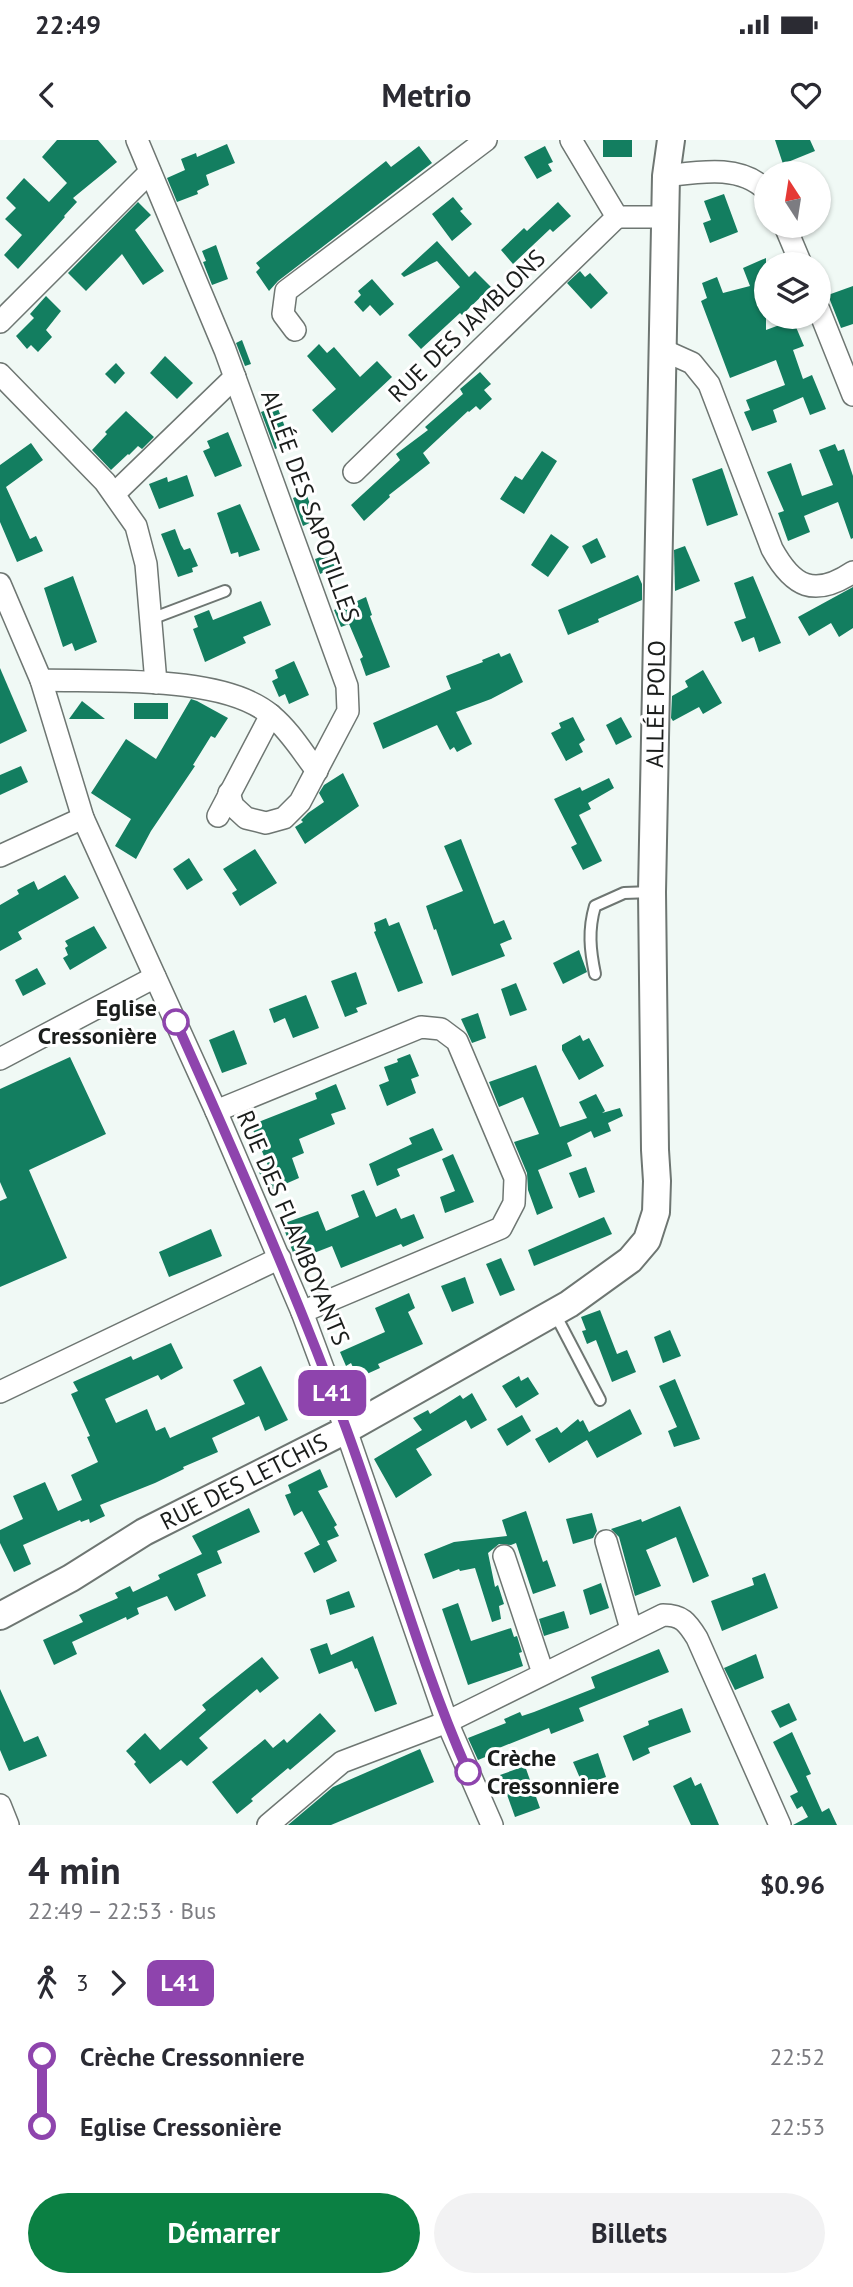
<!DOCTYPE html>
<html lang="fr">
<meta charset="utf-8">
<style>
:root{--surface:#fff;--page:#f2f2f3;--text:#2b2b33;--muted:#7c7c81;--accent:#0b8043}
body{margin:0;font-family:"PT Sans",sans-serif;background:var(--page);color:var(--text);height:100vh;display:flex;flex-direction:column;font-size:26px;white-space:nowrap}
*{box-sizing:border-box;margin:0}
p{font-size:23px;color:var(--muted)}
.icon{flex:none;width:38px;height:38px;fill:none;stroke:currentColor;stroke-width:2;stroke-linecap:round;stroke-linejoin:round}
.map{position:relative;height:1685px;overflow:hidden}
.sheet{display:flex;flex-direction:column;background:var(--surface);flex:1}
.sheet>*{flex:none}
.badge{padding:0 14px;border-radius:10px;font-size:24px;line-height:46px}
.needle{width:46px;rotate:348deg}
.controls{position:absolute;left:754px;top:21px;display:grid;gap:14px}
.controls a{display:grid;place-items:center;width:77px;height:77px;border-radius:50%;background:var(--surface);box-shadow:0 2px 5px #0004;font-size:35px}
.map>.badge{position:absolute;translate:-50% -50%;box-shadow:0 0 0 4px #fff}
.legs{display:flex;align-items:center;gap:10px;height:77px;padding:0 28px;font-size:23px}
.legs p{margin-inline-start:auto}
.overview{display:flex;align-items:center;justify-content:space-between;height:119px;padding:0 28px}
h1{font-size:38px;font-weight:600;line-height:52px}
.button{display:flex;gap:14px;margin-top:auto;padding:14px 28px}
.button a{flex:1;height:80px;border-radius:42px;background:var(--accent);color:#fff;font-size:28px;font-weight:600;line-height:80px;text-align:center}
.button a+a{background:var(--page);color:var(--text)}
ul{padding:0 28px;list-style:none}
li{display:flex;align-items:center;gap:24px;height:70px;font-size:26px}
li i{display:grid;place-items:center;width:10px;height:100%;margin:0 9px;background:currentColor}
li i::after{content:'';width:18px;height:18px;margin:-9px;border:5px solid;border-radius:50%;background:var(--surface)}
li p{margin-inline-start:auto}
li:first-child i{background:linear-gradient(#0000 50%,currentColor 0)}
li:last-child i{background:linear-gradient(currentColor 50%,#0000 0)}
.status{display:flex;justify-content:space-between;align-items:center;height:49px;padding:0 35px;background:var(--surface);direction:ltr}
.status svg{height:19px;fill:currentColor}
header{display:flex;justify-content:space-between;align-items:center;height:91px;padding:0 28px;background:var(--surface);font-size:32px;font-weight:600}
.map>svg:first-child{display:block}
.building{fill:#137e60}
.lines{fill:none;stroke-linecap:round;stroke-linejoin:round}
.service-casing{stroke:#6e7672;stroke-width:14}
.minor-casing{stroke:#6e7672;stroke-width:24}
.tertiary-casing{stroke:#6e7672;stroke-width:30}
.service{stroke:#fff;stroke-width:10}
.minor{stroke:#fff;stroke-width:21}
.tertiary{stroke:#fff;stroke-width:26}
.line-1-casing{stroke:#fff;stroke-width:16}
.line-1{stroke:#8e44ad;stroke-width:10}
.stop-1-dot{fill:#fff;stroke:#8e44ad;stroke-width:3.5}
.labels{text-anchor:middle;stroke-width:6;stroke-linejoin:round;paint-order:stroke}
.street-label{font-size:24px;fill:#1a1d1b;stroke:#fff}
.stop-label{font-size:24px;font-weight:bold;fill:#1a1d1b;stroke:#fff;text-anchor:end}
</style>
<div class="status"><b>22:49</b><svg viewBox="0 0 49 12"><path d="M0 12V9h3v3zM5 12V6h3v6zM10 12V3h3v9zM15 12V0h3v12zM26 1h20v11H26zM47 4h2v5h-2z"/></svg></div>
<header><svg class="icon" aria-label="back" viewBox="0 0 24 24"><path d="M15 5l-7 7 7 7"/></svg>Metrio<svg class="icon" aria-label="heart" viewBox="0 0 24 24"><path d="M12 20l-8-8c-3-5 5-10 8-4 3-6 11-1 8 4z"/></svg></header>
<div class="map">
<svg width="853" height="1685" viewBox="0 0 853 1685">
<rect width="100%" height="100%" fill="#f0f9f5"/>
<!-- building -->
<g class="building">
<path d="M57,0H98L117,22L73,58L77,62L64,76L65,77L18,129L4,115L22,95L5,79L16,68L6,58L24,38L49,62L67,43L42,17Z"/>
<rect x="603" y="0" width="29" height="17"/>
<path d="M775,0H810L815,11L783,24Z"/>
<path d="M227,4L235,23L206,35L209,45L197,51L198,54L177,62L167,38L185,30L181,19L196,13L197,17Z"/>
<path d="M419,6L432,23L278,141L269,151L256,132L260,128L256,123L386,21L391,27Z"/>
<path d="M545,6L553,22L548,24L552,31L537,39L524,17Z"/>
<path d="M724,54L738,92L710,103L703,83L711,80L704,61Z"/>
<path d="M453,57L463,69L460,71L472,84L452,101L432,74Z"/>
<path d="M138,62L151,75L135,90L164,131L143,145L122,114L86,151L68,133Z"/>
<path d="M558,62L571,76L553,92L550,89L513,124L501,110L524,88L527,91Z"/>
<path d="M437,101L469,137L475,131L491,147L462,175L460,173L421,209L408,195L460,147L437,121L404,137L401,134Z"/>
<path d="M216,105L228,139L212,145L203,122L206,121L202,111Z"/>
<path d="M766,118V190L793,180L804,206L793,210L803,239L812,235L826,269L810,275L803,257L773,270L777,282L752,291L744,272L750,270L746,260L785,245L776,220L730,238L701,161L707,158L702,143L717,137L723,153L750,146L743,128Z"/>
<path d="M580,131L585,137L590,133L608,153L591,169L567,143Z"/>
<path d="M372,139L394,164L380,176L370,165L363,172L354,162L361,155L358,151Z"/>
<path d="M853,146V184L841,188L828,155Z"/>
<path d="M46,156L61,171L46,190L52,197L38,212L31,205L27,209L16,196L34,178L30,174Z"/>
<path d="M242,200L251,224L245,226L236,203Z"/>
<path d="M319,204L327,213L334,207L360,237L377,221L392,237L332,293L312,270L336,249L307,216Z"/>
<path d="M165,216L193,243L177,259L150,233Z"/>
<path d="M116,223L125,233L115,244L105,234Z"/>
<path d="M480,232L491,244L484,250L492,259L480,270L476,266L469,272L468,271L423,313L430,323L389,355L390,357L364,381L351,365L400,320L396,314L428,290L425,287L463,254L460,249Z"/>
<path d="M277,266L291,303L275,309L261,272Z"/>
<path d="M126,271L154,297L142,309L138,306L129,315L128,314L111,330L92,310L107,294L105,292Z"/>
<path d="M228,292L242,326L215,337L203,311L210,308L207,301Z"/>
<path d="M31,303L43,320L6,347L30,399L36,396L43,411L17,422L0,382V325Z"/>
<path d="M835,304L838,311L844,309L853,336V398L851,399L838,362L804,376L810,392L788,401L778,373L784,371L767,332L791,323L802,356L833,345L819,310Z"/>
<path d="M542,311L557,321L524,374L500,359L515,336L522,340Z"/>
<path d="M722,328L738,375L707,386L692,339Z"/>
<path d="M187,335L194,356L159,369L149,344L167,337L168,342Z"/>
<path d="M306,353L316,380L303,386L293,358Z"/>
<path d="M240,364L260,410L239,417L238,412L231,414L217,373Z"/>
<path d="M175,389L181,405L184,410L190,408L198,426L192,428L193,432L178,437L161,394Z"/>
<path d="M551,394L569,407L548,437L531,425Z"/>
<path d="M597,398L606,417L591,424L582,406Z"/>
<path d="M685,406L700,441L675,451L674,410Z"/>
<path d="M329,414L335,427L320,434L315,419Z"/>
<path d="M638,435L642,444V460L598,479L599,482L568,495L558,470Z"/>
<path d="M73,436L97,502L75,511L72,503L63,507L44,448Z"/>
<path d="M753,436L781,503L759,512L754,497L742,502L734,482L746,478L734,443Z"/>
<path d="M853,447V488L839,497L831,483L809,496L798,477Z"/>
<path d="M353,455L355,462L366,457L372,475L370,476L390,527L366,536L360,519L363,517L349,484L341,487L334,470L342,467L340,460Z"/>
<path d="M261,461L271,485L243,497L246,503L205,522L193,489L198,487L194,476L209,470L213,480Z"/>
<path d="M499,513L501,517L510,513L523,542L491,559L456,572L472,604L457,612L454,607L450,610L437,585L383,609L373,583L451,549L446,536L483,522L482,520Z"/>
<path d="M294,521L309,555L289,564L285,554L279,557L272,541L278,538L275,530Z"/>
<path d="M0,528L27,591L0,604Z"/>
<path d="M703,530L722,563L703,574L699,567L673,581L671,578L672,556L688,547L685,541Z"/>
<path d="M191,559L197,561L228,578L215,598L211,596L193,625L195,626L151,691L136,719L115,706L131,679L91,653L126,599L156,619Z"/>
<path d="M82,561L105,579H69Z"/>
<rect x="134" y="563" width="34" height="16"/>
<path d="M573,577L585,600L579,604L583,612L566,621L551,593L561,588L559,583Z"/>
<path d="M621,577L632,597L616,605L606,585Z"/>
<path d="M21,626L28,642L0,655V635Z"/>
<path d="M343,633L359,666L305,704L295,687L303,682L301,680L308,673L324,662L319,653L324,645Z"/>
<path d="M609,638L614,648L588,663L591,669L579,675L602,721L583,730L571,707L577,704L554,659L580,647L582,651Z"/>
<path d="M461,699L494,784L504,780L512,799L500,804L505,816L452,836L436,789L434,790L426,766L463,751L444,706Z"/>
<path d="M255,709L277,743L240,766L232,753L237,750L223,729Z"/>
<path d="M189,718L203,740L187,750L173,729Z"/>
<path d="M65,735L79,758L18,792L22,799L0,811V765L19,754L17,750L34,741L38,750Z"/>
<path d="M386,778L389,786L399,782L423,843L398,852L374,792L376,791L374,783Z"/>
<path d="M94,786L107,808L70,830L63,818L68,815L65,808L68,806L65,801Z"/>
<path d="M579,810L587,832L563,844L553,823Z"/>
<path d="M37,828L46,844L23,856L15,840Z"/>
<path d="M356,832L367,864L356,868L358,872L345,877L331,841Z"/>
<path d="M516,843L527,870L510,876L501,849Z"/>
<path d="M306,855L319,888L293,898L285,878L274,883L269,869Z"/>
<path d="M478,873L486,898L472,903L461,879Z"/>
<path d="M234,890L247,924L222,933L209,900Z"/>
<path d="M580,895L583,901L589,898L604,926L579,940L562,910V905Z"/>
<path d="M410,914L419,936L411,939L416,953L387,966L379,945L389,941L384,927L398,922L397,919Z"/>
<path d="M70,917L106,994L29,1030L67,1118L0,1147V1061L7,1058L0,1042V949Z"/>
<path d="M536,925L560,987L587,978L579,962L596,954L605,971L602,973L620,968L623,976L608,983L611,991L594,998L591,991L567,1003L572,1016L538,1030L553,1068L537,1075L528,1050L527,1033L514,1002L539,994L523,957L499,967L489,942Z"/>
<path d="M336,944L346,969L331,974L335,984L299,999L304,1013L292,1018L299,1038L267,1052L259,1032L269,1028L251,985L317,959L315,953Z"/>
<path d="M433,988L443,1010L397,1029L400,1036L377,1046L369,1024L412,1004L409,998Z"/>
<path d="M453,1014L474,1062L445,1073L440,1057L455,1051L442,1019Z"/>
<path d="M586,1027L595,1052L579,1058L569,1033Z"/>
<path d="M364,1050L376,1077L396,1068L401,1079L414,1074L424,1098L403,1107L401,1104L341,1128L332,1106L296,1120L282,1084L318,1071L326,1091L359,1077L351,1055Z"/>
<path d="M604,1077L612,1094L534,1126L528,1110Z"/>
<path d="M211,1089L222,1116L169,1137L159,1112Z"/>
<path d="M501,1118L515,1150L500,1156L486,1124Z"/>
<path d="M465,1137L474,1163L452,1172L441,1146Z"/>
<path d="M409,1153L415,1168L408,1172L423,1204L378,1224L380,1228L358,1238L351,1223L346,1226L340,1212L385,1192L375,1168Z"/>
<path d="M600,1170L617,1214L627,1210L636,1232L612,1242L596,1200L587,1204L582,1191L586,1190L581,1177Z"/>
<path d="M670,1190L681,1216L663,1223L654,1197Z"/>
<path d="M171,1203L183,1228L161,1240L158,1235L105,1259L116,1283L147,1269L156,1291L165,1287L170,1298L245,1264L233,1240L261,1226L288,1280L265,1291L259,1276L212,1298L218,1312L183,1327L184,1329L155,1343L100,1365L105,1376L90,1383L89,1379L81,1382L80,1380L23,1405L31,1424L14,1432L0,1403V1390L23,1379L13,1356L45,1342L58,1371L82,1360L71,1335L98,1322L87,1297L90,1296L71,1254L78,1251L73,1242L131,1216L133,1220Z"/>
<path d="M519,1236L521,1241L528,1237L539,1254L516,1268L502,1246Z"/>
<path d="M675,1239L700,1299L674,1307L668,1291L677,1287L659,1246Z"/>
<path d="M472,1253L487,1280L471,1289L466,1280L416,1309L432,1335L396,1358L374,1319L422,1290L413,1278L428,1270L430,1274L460,1255L463,1259Z"/>
<path d="M630,1269L642,1294L597,1318L587,1300L549,1323L535,1299L557,1287L561,1293L578,1279L580,1282L583,1280L589,1292Z"/>
<path d="M522,1275L531,1291L507,1306L497,1289Z"/>
<path d="M320,1329L328,1347L318,1351L337,1385L334,1387L339,1396L327,1401L337,1421L314,1433L304,1413L323,1403L320,1405L302,1371L294,1376L285,1355L291,1353L288,1345Z"/>
<path d="M680,1366L709,1436L693,1443L676,1397L646,1410L661,1446L635,1456L619,1397L611,1389L641,1379L642,1382Z"/>
<path d="M249,1368L260,1392L217,1411L222,1423L197,1434L206,1456L175,1471L167,1456L137,1468L139,1474L127,1480L126,1477L72,1502L77,1514L54,1525L43,1500L83,1482L79,1475L118,1458L115,1453L130,1446L133,1452L160,1439L158,1435L202,1414L192,1396Z"/>
<path d="M526,1371L543,1422L547,1420L556,1446L533,1454L516,1403L511,1405L499,1404L488,1413L495,1447L498,1445L504,1464L499,1466L501,1479L492,1482L475,1428L460,1431L459,1429L433,1439L424,1414L454,1402L507,1396L502,1380Z"/>
<path d="M592,1373L597,1391L593,1398L573,1404L566,1379Z"/>
<path d="M765,1433L778,1468L722,1491L711,1461L754,1445L752,1438Z"/>
<path d="M601,1443L609,1468L590,1475L583,1450Z"/>
<path d="M349,1451L355,1467L330,1475L326,1460Z"/>
<path d="M458,1463L471,1501L511,1488L514,1497L517,1496L522,1512L519,1513L523,1526L468,1545L442,1469Z"/>
<path d="M564,1471L569,1488L544,1496L539,1479Z"/>
<path d="M373,1496L397,1564L375,1572L357,1528L355,1529L352,1521L319,1534L310,1509L327,1503L331,1515Z"/>
<path d="M659,1509L669,1532L579,1568L584,1581L551,1594L549,1588L494,1610L495,1613L478,1620L468,1598L506,1583L504,1579L520,1572L522,1576L534,1572L595,1548L591,1537Z"/>
<path d="M756,1514L764,1538L735,1550L724,1528Z"/>
<path d="M262,1517L279,1538L260,1553L257,1549L199,1598L208,1608L187,1626L181,1620L150,1644L134,1624L136,1622L126,1611L145,1593L160,1610L206,1570L202,1565Z"/>
<path d="M0,1549L24,1602L38,1596L47,1616L9,1631L0,1610Z"/>
<path d="M789,1563L797,1580L780,1588L771,1571Z"/>
<path d="M682,1568L691,1592L648,1608L650,1613L633,1621L623,1596L649,1585L648,1581Z"/>
<path d="M320,1573L336,1591L290,1630L288,1628L251,1659L253,1661L237,1674L212,1642L265,1599L273,1608L284,1599L287,1603Z"/>
<path d="M792,1592L811,1634L806,1636L822,1672L829,1668L837,1685H793L808,1677L802,1666L797,1669L790,1656L798,1652L773,1602Z"/>
<path d="M420,1609L434,1642L331,1685H288L333,1647Z"/>
<path d="M598,1613L606,1637L583,1645L573,1622Z"/>
<path d="M525,1626L540,1668L515,1677L500,1635Z"/>
<path d="M691,1637L695,1646L701,1643L719,1685H691L673,1646Z"/>
</g>
<g class="lines">
<!-- service casing -->
<g class="service-casing">
<g id="service">
<path d="M151,479L225,451"/>
<path d="M595,834C590,810 588,790 595,766L624,753L652,752"/>
<path d="M554,1172L600,1260"/>
</g>
</g>
<!-- minor casing -->
<g class="minor-casing">
<g id="minor">
<path d="M137,0L225,210L347,546L348,571L300,662L284,678L266,683L246,678L233,666L229,653"/>
<path d="M571,0L617,77H665"/>
<path d="M666,36C699,32 740,24 766,50"/>
<path d="M785,86L801,124"/>
<path d="M819,170L853,255"/>
<path d="M0,182L150,32"/>
<path d="M295,190L283,174L286,151L486,0"/>
<path d="M663,210L692,223L709,244L772,409C793,447 814,458 853,432"/>
<path d="M0,234L105,342L136,386L146,424L156,543"/>
<path d="M354,332L617,77"/>
<path d="M114,354L235,237"/>
<path d="M0,444L41,540L83,678L216,971L302,1172L346,1290L447,1582L492,1685"/>
<path d="M41,540C104,542 225,534 272,576C290,591 303,613 317,631"/>
<path d="M218,676L271,575"/>
<path d="M0,716L83,678"/>
<path d="M0,919L155,837"/>
<path d="M216,971L421,887L441,889L457,901L515,1038L514,1063L501,1088L302,1172"/>
<path d="M0,1252L280,1118"/>
<path d="M606,1401L631,1489"/>
<path d="M504,1416L543,1533"/>
<path d="M0,1665L8,1685"/>
<path d="M268,1685L342,1622L447,1582L663,1475C682,1475 687,1482 697,1498L780,1685"/>
</g>
</g>
<!-- tertiary casing -->
<g class="tertiary-casing">
<path id="tertiary" d="M0,1476L71,1438L144,1392L346,1290L569,1164L630,1120L647,1100L656,1072L657,1041L655,1010L652,752L666,36L671,0"/>
</g>
<!-- service -->
<use href="#service" class="service"/>
<!-- minor -->
<use href="#minor" class="minor"/>
<!-- tertiary -->
<use href="#tertiary" class="tertiary"/>
</g>
<g class="lines">
<!-- line-1 casing -->
<g class="line-1-casing">
<path id="line-1" d="M176,882C236,1016 295,1150 346,1288C388,1402 419,1521 468,1632"/>
</g>
<!-- line-1 -->
<use href="#line-1" class="line-1"/>
</g>
<!-- markers -->
<g class="stop-1-dot">
<circle cx="176" cy="882" r="12"/>
<circle cx="468" cy="1632" r="12"/>
</g>
<g class="labels">
<!-- street labels -->
<g class="street-label">
<text transform="translate(467 186) rotate(-44)" y="8">RUE DES JAMBLONS</text>
<text transform="translate(310 366) rotate(70)" y="8">ALLÉE DES SAPOTILLES</text>
<text transform="translate(656 564) rotate(-89)" y="8">ALLÉE POLO</text>
<text transform="translate(293 1088) rotate(67)" y="8">RUE DES FLAMBOYANTS</text>
<text transform="translate(244 1342) rotate(-27)" y="8">RUE DES LETCHIS</text>
</g>
<!-- stop labels -->
<g class="stop-label">
<text x="157" y="876">Eglise<tspan x="157" dy="28">Cressonière</tspan></text>
<text x="487" y="1626" text-anchor="start">Crèche<tspan x="487" dy="28">Cressonniere</tspan></text>
</g>
</g>
</svg>
<div class="controls">
<a><svg class="needle" viewBox="-14 -14 28 28"><path d="M0-13l5 13h-10z" fill="#e53935"/><path d="M0 13l5-13h-10z" fill="#7c7c81"/></svg></a>
<a><svg class="icon" aria-label="layers" viewBox="0 0 24 24"><path d="M12 4l9 5-9 5-9-5zM3 14l9 5 9-5"/></svg></a>
</div>
<b class="badge" style="left:332px;top:1253px;background:#8e44ad;color:#fff">L41</b>
</div>
<section class="sheet">
<div class="overview"><div><h1>4 min</h1><p>22:49 – 22:53 · Bus</p></div><b>$0.96</b></div>
<div class="legs"><svg class="icon" aria-label="walk" viewBox="0 0 24 24"><circle cx="13" cy="4" r="2"/><path d="M13 8l-2 6 4 7M11 14l-3 7M7 12l3-4h3l4 4"/></svg>3<svg class="icon" aria-label="forward" viewBox="0 0 24 24"><path d="M9 5l7 7-7 7"/></svg><b class="badge" style="background:#8e44ad;color:#fff">L41</b></div>
<ul>
<li><i style="color:#8e44ad"></i><b>Crèche Cressonniere</b><p>22:52</p></li>
<li><i style="color:#8e44ad"></i><b>Eglise Cressonière</b><p>22:53</p></li>
</ul>
<div class="button"><a>Démarrer</a><a>Billets</a></div>
</section>
